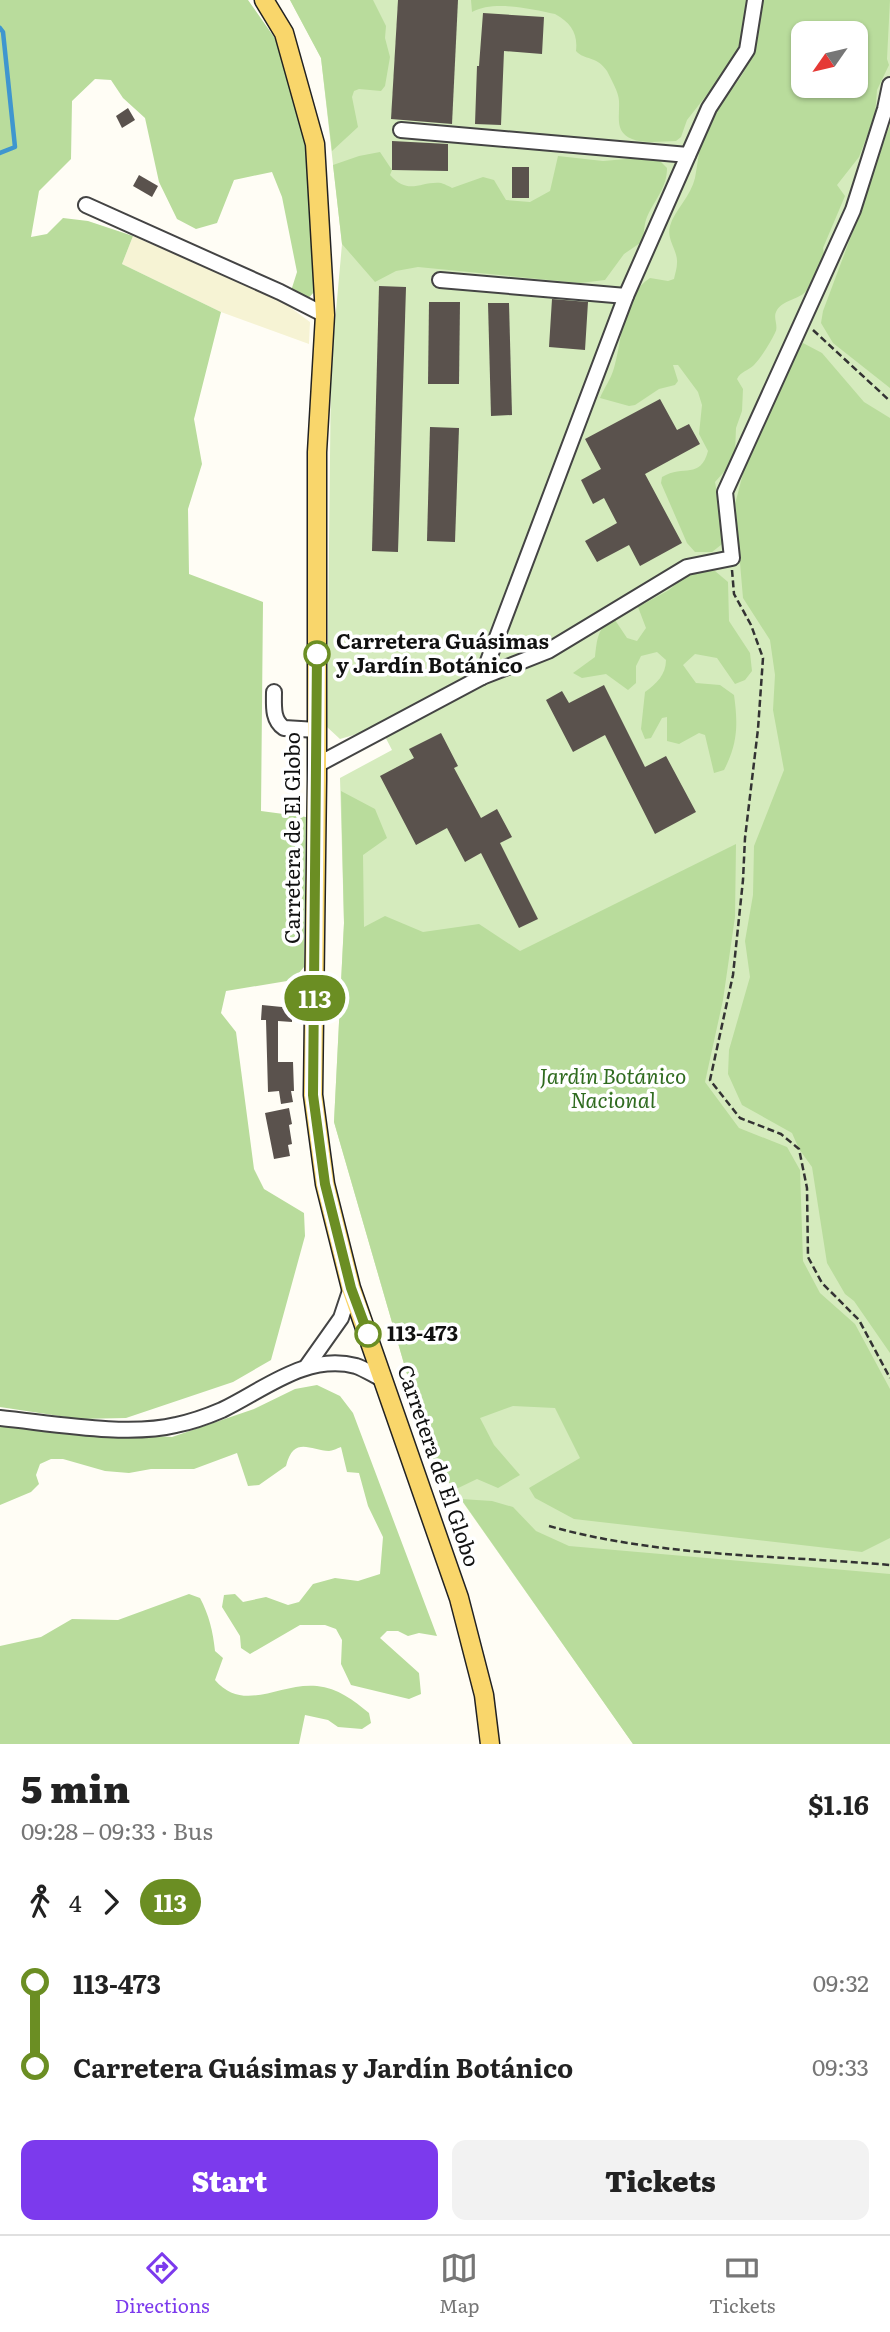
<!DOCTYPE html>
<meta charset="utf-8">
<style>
:root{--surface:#fff;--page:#f2f2f2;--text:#222;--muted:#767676;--line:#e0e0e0;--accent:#7c3aed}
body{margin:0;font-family:Literata,serif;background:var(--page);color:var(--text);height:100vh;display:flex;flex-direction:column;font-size:26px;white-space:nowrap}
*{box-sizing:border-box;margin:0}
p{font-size:23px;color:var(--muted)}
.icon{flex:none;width:38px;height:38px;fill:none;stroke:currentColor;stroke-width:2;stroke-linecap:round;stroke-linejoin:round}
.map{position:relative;height:1744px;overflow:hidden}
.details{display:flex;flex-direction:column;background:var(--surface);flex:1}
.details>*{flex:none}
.badge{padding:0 14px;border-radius:23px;font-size:24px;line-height:46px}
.needle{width:46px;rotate:236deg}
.buttons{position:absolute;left:791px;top:21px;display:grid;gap:14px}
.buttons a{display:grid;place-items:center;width:77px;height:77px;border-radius:14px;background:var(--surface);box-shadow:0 2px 5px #0004;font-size:35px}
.map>.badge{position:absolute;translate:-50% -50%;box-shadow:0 0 0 4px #fff}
.legs{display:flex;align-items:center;gap:10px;height:77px;padding:0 21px;font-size:23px}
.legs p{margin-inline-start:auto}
.summary{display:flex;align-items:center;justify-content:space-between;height:119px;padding:0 21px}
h1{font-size:38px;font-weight:800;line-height:52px}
.action{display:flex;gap:14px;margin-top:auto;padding:14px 21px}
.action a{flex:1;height:80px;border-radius:14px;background:var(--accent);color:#fff;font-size:28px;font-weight:800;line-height:80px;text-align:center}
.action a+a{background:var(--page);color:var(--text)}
ul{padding:0 21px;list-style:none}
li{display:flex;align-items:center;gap:24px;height:84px;font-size:26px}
li i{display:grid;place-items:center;width:10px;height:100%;margin:0 9px;background:currentColor}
li i::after{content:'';width:18px;height:18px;margin:-9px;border:5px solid;border-radius:50%;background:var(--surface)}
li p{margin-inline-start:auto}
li:first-child i{background:linear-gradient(#0000 50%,currentColor 0)}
li:last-child i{background:linear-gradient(currentColor 50%,#0000 0)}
.menu{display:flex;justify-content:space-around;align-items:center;height:98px;border-top:2px solid var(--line);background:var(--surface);font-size:19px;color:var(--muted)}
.menu a{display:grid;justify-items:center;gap:4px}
.menu .on{color:var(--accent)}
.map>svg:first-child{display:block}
.farmland{fill:#f6f3d4}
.green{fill:#d5ebbd;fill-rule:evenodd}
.forest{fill:#b9dc9c;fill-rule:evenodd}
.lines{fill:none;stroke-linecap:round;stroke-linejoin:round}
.stream{stroke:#3f96cf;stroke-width:4.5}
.building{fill:#5a524d}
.minor-casing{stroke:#444;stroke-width:18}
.major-casing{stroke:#222;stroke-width:21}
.path{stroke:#333;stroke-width:2.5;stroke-dasharray:7 3.5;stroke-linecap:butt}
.minor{stroke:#fff;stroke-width:14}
.major{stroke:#f9d66b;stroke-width:18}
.line-1-casing{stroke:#fff;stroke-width:16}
.line-1{stroke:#6b8e23;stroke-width:10}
.stop-1-dot{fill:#fff;stroke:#6b8e23;stroke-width:3.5}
.labels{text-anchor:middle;stroke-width:7;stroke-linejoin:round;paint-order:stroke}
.stop-label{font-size:21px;font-weight:bold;fill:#111;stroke:#fff;text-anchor:start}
.street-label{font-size:21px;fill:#111;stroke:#fff}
.park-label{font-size:21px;font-style:italic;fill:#2f6b1f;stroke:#fff}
</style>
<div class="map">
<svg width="890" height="1744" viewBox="0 0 890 1744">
<rect width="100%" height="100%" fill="#fffdf5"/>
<!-- farmland -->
<path class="farmland" d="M133,236L279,299L310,322L309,344L221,312L122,264Z"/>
<!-- green -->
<path class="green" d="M290,0H890V1744H633L431,1457L334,1122L344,923L340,778L392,750L379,725L364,732L340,739L327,727L331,367L342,244L321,58ZM803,33H856V86H803Z"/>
<!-- forest -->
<g class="forest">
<path d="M0,0H248L279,44L310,145L308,190L314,292L306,301L291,291L297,272L282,197L272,172L234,180L217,223L196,229L177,219L159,182L145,118L123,98L111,80L95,79L72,101L71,159L39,191L31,237L47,234L63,218L88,221L133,236L122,264L221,312L194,419L202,464L188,509L189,574L263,602L261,811L306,817L304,967L293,980L226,991L221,1013L236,1032L254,1169L264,1189L304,1213L305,1236L271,1360L233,1382L126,1418L79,1419L0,1407Z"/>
<path d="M290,0H373L386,26L385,38L390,57L385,86L381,91L359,89L354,91L352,97L358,127L332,151L321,58Z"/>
<path d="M471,0H747L748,8L738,55L687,120L681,137L676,141C664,141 644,144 632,139C614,132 620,116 619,101C619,93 611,79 607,71C596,55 585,61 576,51C578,33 571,23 555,14C531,9 494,0 472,12Z"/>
<path d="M761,0H890L887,59L889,65L877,90L875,115L859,157L837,185L845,196L823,248L824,254L807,290C800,300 782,299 776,312C773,318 779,326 775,333C770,343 761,358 754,365C748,371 741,371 737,379L743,389L742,411L736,428L735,453L731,464L715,482C718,502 727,520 726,541L712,552H695L687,543L661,483L662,477C684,464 700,480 708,451L699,434L702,405L698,392L678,365H673L678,381L675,385L659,389L635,405L629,406L600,398C604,388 611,379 614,368C623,338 621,297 650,278L668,281L674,279C675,274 677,268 677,263C678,250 666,240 670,226C674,211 691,196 695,178C698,162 700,141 706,126C711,112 724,97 734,86C751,68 763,25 761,0ZM803,33H856V86H803Z"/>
<path d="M890,126V388L833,343L821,323L823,311L853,231L871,169Z"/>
<path d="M380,152L392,170L390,175C409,196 420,181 441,183C442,183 451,187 452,188L483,177L494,180L506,200L530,202L550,191L558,156L603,161L638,158L659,160L667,168C667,188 655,199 647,217C644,224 644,233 643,241L624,254L605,280L580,283L418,267L396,271L375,282L342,244L333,165L359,156Z"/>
<path d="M803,343L822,353L864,402L890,418V1353L854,1301L845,1294L827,1263L812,1167L799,1149L792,1133L742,1105L728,1074L729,1050L750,977L745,941L753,895L754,846L784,770L773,710L775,675L770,640L743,598L735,504L750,447L767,418L795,352Z"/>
<path d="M692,570L715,571L728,582L729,621L750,653L752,671L745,680L735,684L717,658L695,654L683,665L696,683L720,685L734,695C738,724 738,743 724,770L714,773L705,735L699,733L679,744L667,741V717L662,718L651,738L645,739L641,729L645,692C656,684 666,675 666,660L657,652L641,656L636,666V683L628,690L606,674L582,678L573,673L595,657C597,641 597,625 615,620L627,638L637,641L646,628L638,607L669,590Z"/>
<path d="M341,791L375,809L387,838L363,855L364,927L385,916L423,932L479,924L520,951L736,844L735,917L723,1000L705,1082L739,1128L787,1147L800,1170L803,1261L820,1293L855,1324L890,1389V1538L862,1552L574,1519L535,1498L529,1488L580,1458L555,1408L513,1406L480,1418L494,1445L520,1475L498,1488L477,1479L454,1490L431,1457L334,1122L344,923Z"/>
<path d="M317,1385L340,1396L353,1413L437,1636L419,1633L408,1636L398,1631H387L380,1638L419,1673L421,1694L409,1699L351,1685L341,1664L342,1640L336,1629L325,1625H300L250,1654L241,1648L240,1636L222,1607L224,1595L235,1594L243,1602L266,1597L288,1605L299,1602L313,1584L335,1578L358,1581L380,1574L383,1537L368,1506L359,1473L347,1472L341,1447C338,1448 332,1451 329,1451C311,1451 294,1435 286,1466L259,1485L248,1486L237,1453L194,1469H151L129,1473L105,1471L63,1459H51L40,1464L36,1475L39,1484L31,1492L0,1505V1426L172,1437L254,1409L295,1389Z"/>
<path d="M461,1499L492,1501L513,1507L536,1531L569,1546L890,1574V1744H633Z"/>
<path d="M189,1594L200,1598C209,1615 213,1631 215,1651L223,1658L215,1680C244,1714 280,1682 317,1686C338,1688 353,1700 369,1713L371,1723L362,1729L338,1727L328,1720L305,1715L299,1744H0V1646L41,1637L72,1619L118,1620Z"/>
</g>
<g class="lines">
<!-- stream -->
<path class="stream" d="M0,28L3,32L15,147L0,153"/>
</g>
<!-- building -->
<g class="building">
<path d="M398,0H458L452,124L391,119Z"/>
<path d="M483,13L544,17L542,54L504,51L501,125L475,124L477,66H479Z"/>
<path d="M128,108L135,120L122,128L116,116Z"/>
<path d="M392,141L448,144V171L392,170Z"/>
<rect x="512" y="167" width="17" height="31"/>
<path d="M139,175L158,186L152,197L133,186Z"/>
<path d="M379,286L406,287L398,552L372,551Z"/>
<path d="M552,299L588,302L585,350L549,347Z"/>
<path d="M429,302H460L459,384H428Z"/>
<path d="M488,303H509L512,415L491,416Z"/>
<path d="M660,399L677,430L689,424L700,444L645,474L682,543L640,566L629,545L597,562L585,541L617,523L604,498L593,504L581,480L601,469L585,439Z"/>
<path d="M430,427L459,428L455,542L427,541Z"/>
<path d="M604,685L645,767L666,756L696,812L655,834L605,735L573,752L546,700L562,691L569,703Z"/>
<path d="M441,733L458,766L454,768L481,818L497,809L512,837L500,843L538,919L519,928L481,853L465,862L447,828L416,845L380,776L414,758L409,749Z"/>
<path d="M262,1005L292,1008V1022L278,1021V1062H293L294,1091H291L293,1102L281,1104L279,1091L268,1092L266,1020H261Z"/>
<path d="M289,1108L292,1124L289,1125L292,1144L288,1145L290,1156L274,1159L265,1113Z"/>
</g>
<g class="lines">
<!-- minor casing -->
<g class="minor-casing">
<g id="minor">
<path d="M401,130L688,155"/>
<path d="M86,205L280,292L325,315"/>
<path d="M440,280L626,296"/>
<path d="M482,677L626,296L709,108L747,50L755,0"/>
<path d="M274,692C274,705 272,720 284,728L317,730"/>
<path d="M317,765L482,677L548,651L687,567L732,558L725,492L853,210L885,109L890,85"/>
<path d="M307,1366L341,1318L351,1288"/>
<path d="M0,1418C51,1423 127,1437 176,1425C191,1422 208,1416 222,1410C264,1390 306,1353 356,1366C365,1369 375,1376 384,1380"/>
</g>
</g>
<!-- major casing -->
<g class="major-casing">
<path id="major" d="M264,0L284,33L315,144L325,315L317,452V779L313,1095L325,1184L351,1288L459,1598L484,1695L490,1744"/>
</g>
<!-- path -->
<g class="path">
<path d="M813,330L890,401"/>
<path d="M732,570L734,594L751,625L763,658L758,729L745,838L743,880L733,975L710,1080L740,1118L781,1134L799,1149L807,1188L808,1257L822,1283L859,1320L890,1378"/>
<path d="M549,1526C659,1557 776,1555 890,1565"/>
</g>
<!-- minor -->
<use href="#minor" class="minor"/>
<!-- major -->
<use href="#major" class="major"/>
</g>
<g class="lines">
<!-- line-1 casing -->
<g class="line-1-casing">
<path id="line-1" d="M317,654L313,1095L325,1184L351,1288L368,1334"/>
</g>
<!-- line-1 -->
<use href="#line-1" class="line-1"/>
</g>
<!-- markers -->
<g class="stop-1-dot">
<circle cx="317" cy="654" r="12"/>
<circle cx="368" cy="1334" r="12"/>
</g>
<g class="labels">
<!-- stop labels -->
<g class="stop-label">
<text x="336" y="649">Carretera Guásimas<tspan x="336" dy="24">y Jardín Botánico</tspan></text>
<text x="387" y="1341">113-473</text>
</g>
<!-- street labels -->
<g class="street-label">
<text transform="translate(293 838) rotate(-90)" y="7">Carretera de El Globo</text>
<text transform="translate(438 1466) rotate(71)" y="7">Carretera de El Globo</text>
</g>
<!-- park labels -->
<g class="park-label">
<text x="613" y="1084">Jardín Botánico<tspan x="613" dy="24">Nacional</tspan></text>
</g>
</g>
</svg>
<div class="buttons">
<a><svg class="needle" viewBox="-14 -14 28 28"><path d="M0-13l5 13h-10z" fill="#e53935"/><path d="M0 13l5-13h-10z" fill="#767676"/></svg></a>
</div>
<b class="badge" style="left:315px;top:998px;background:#6b8e23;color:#fff">113</b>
</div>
<section class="details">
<div class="summary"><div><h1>5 min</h1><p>09:28 – 09:33 · Bus</p></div><b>$1.16</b></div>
<div class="legs"><svg class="icon" aria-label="walk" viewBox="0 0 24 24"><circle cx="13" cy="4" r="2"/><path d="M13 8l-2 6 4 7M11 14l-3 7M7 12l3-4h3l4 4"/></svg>4<svg class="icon" aria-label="forward" viewBox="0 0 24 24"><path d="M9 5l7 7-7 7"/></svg><b class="badge" style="background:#6b8e23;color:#fff">113</b></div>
<ul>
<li><i style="color:#6b8e23"></i><b>113-473</b><p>09:32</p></li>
<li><i style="color:#6b8e23"></i><b>Carretera Guásimas y Jardín Botánico</b><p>09:33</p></li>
</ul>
<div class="action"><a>Start</a><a>Tickets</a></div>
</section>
<nav class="menu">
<a class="on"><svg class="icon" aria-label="directions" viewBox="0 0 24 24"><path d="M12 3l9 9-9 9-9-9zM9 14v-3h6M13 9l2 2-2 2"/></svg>Directions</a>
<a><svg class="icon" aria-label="map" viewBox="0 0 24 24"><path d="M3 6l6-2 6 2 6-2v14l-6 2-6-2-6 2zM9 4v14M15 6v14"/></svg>Map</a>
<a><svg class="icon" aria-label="tickets" viewBox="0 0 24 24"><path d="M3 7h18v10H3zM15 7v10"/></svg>Tickets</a>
</nav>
